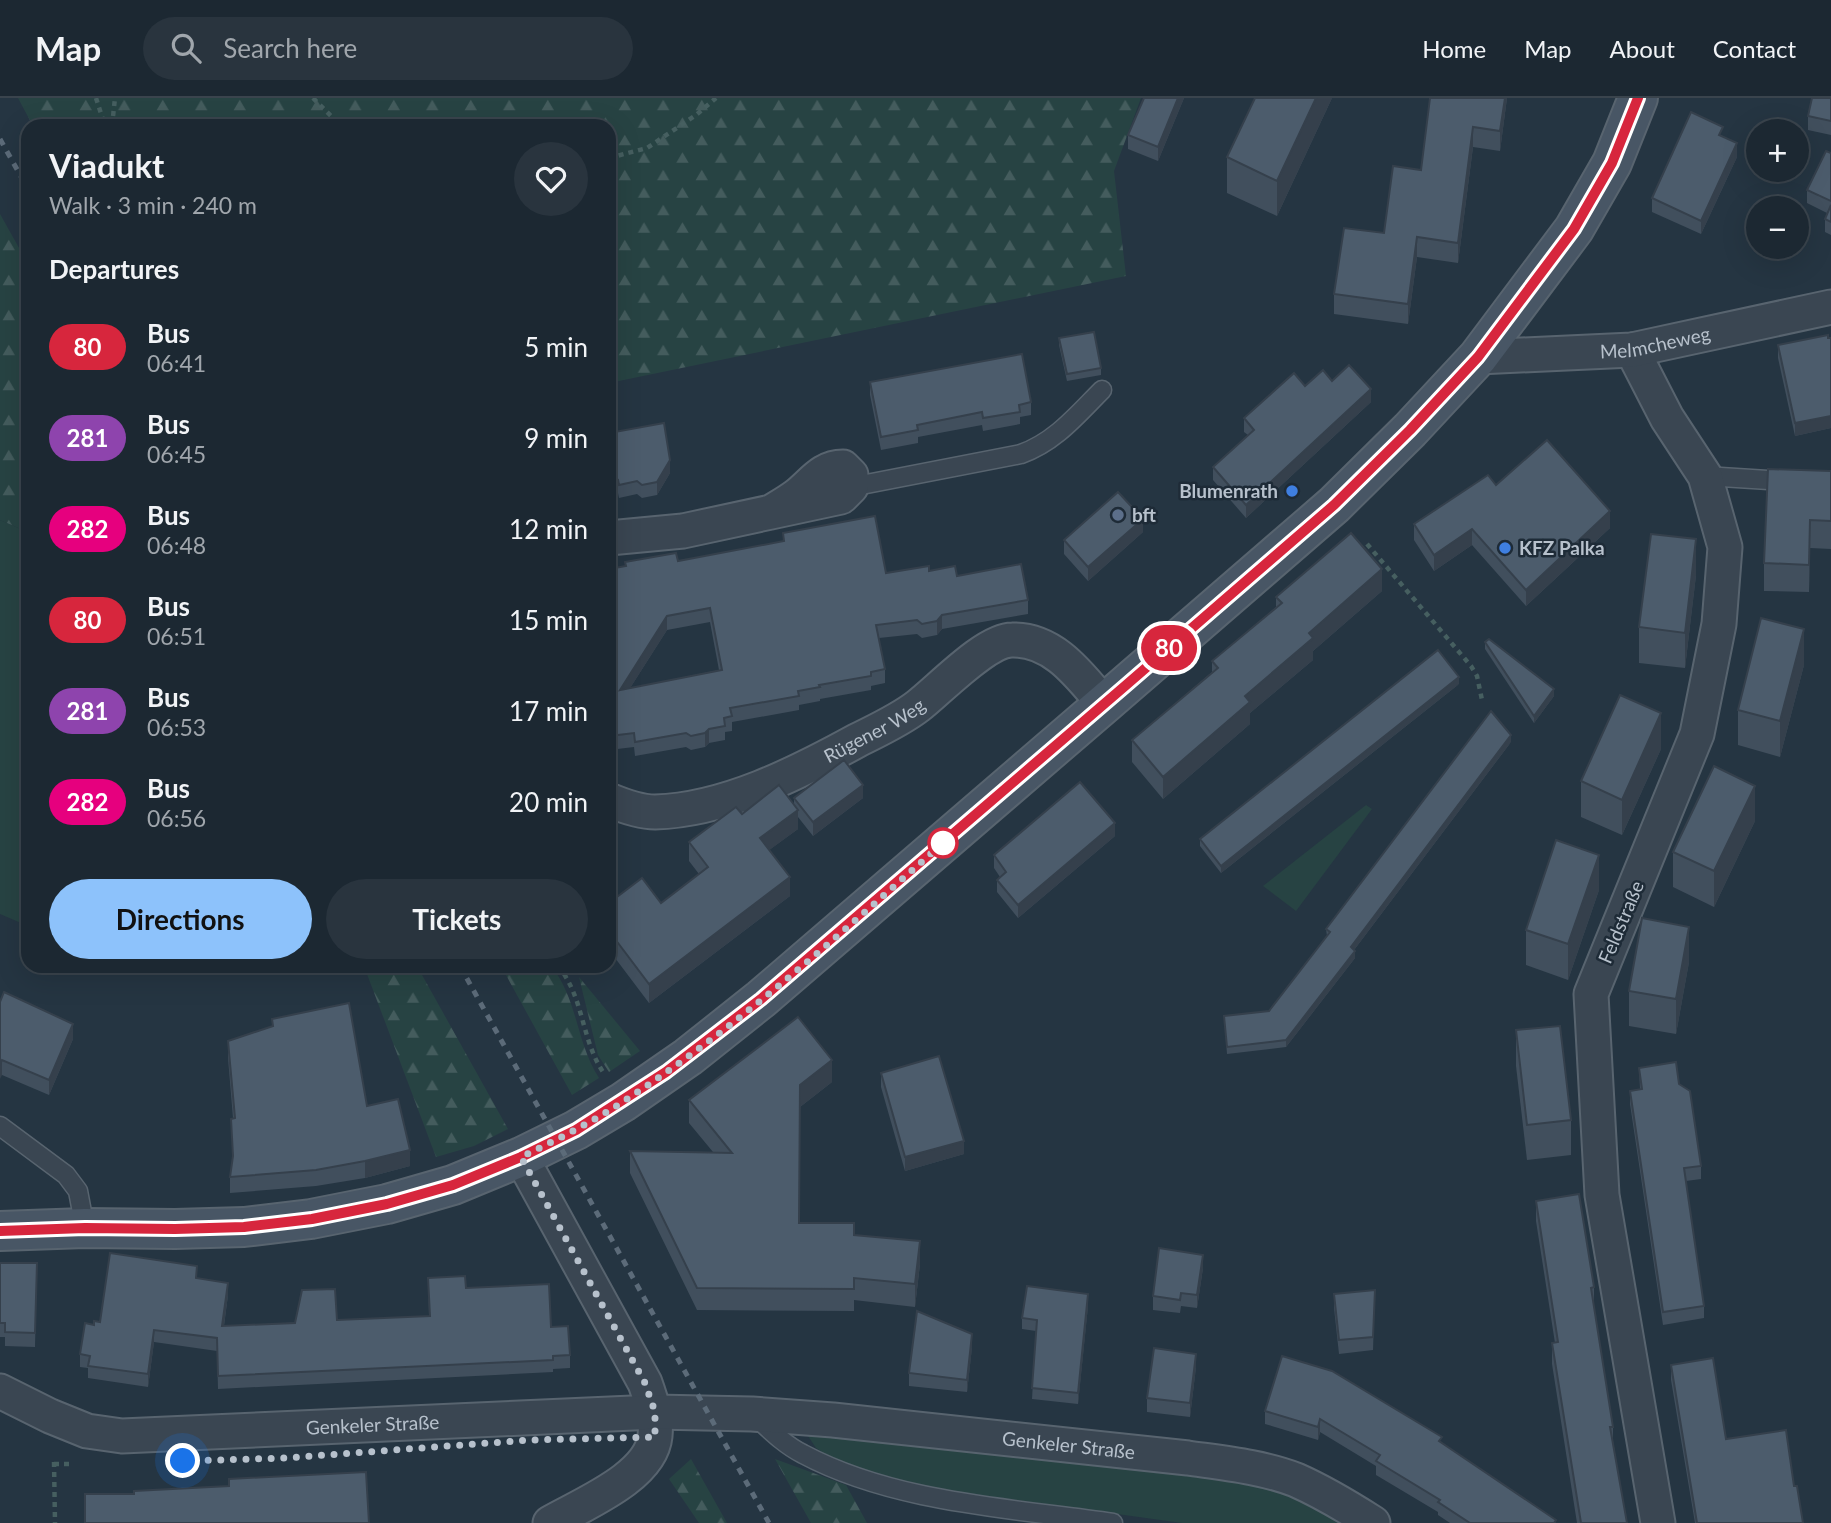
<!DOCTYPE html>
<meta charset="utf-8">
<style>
:root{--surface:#1c2832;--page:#29343e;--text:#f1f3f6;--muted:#a0a6ac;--line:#3a444d;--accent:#8dc2fb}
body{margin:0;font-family:Lato,sans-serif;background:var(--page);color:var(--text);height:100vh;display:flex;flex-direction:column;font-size:26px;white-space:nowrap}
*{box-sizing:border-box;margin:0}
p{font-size:23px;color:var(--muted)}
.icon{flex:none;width:38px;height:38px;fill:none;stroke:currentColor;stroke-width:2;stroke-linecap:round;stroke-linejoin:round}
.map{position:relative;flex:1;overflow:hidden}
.panel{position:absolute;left:21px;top:21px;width:595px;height:854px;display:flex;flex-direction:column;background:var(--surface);border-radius:21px;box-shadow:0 7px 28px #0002,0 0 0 2px var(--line)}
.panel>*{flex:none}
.badge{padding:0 14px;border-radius:23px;font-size:24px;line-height:46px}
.controls{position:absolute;left:1746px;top:21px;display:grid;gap:14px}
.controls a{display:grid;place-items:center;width:63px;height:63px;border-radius:50%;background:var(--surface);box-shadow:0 7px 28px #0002,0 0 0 2px var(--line);font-size:35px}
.you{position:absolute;width:35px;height:35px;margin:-18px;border:5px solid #fff;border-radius:50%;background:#1a73e8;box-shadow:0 0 0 10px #1a73e833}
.map>.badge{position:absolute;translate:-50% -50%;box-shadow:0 0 0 4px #fff}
h2{padding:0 28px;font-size:26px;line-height:63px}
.round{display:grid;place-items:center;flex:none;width:74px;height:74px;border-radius:37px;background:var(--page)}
.summary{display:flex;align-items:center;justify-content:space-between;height:119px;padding:0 28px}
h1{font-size:33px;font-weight:700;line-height:52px}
.button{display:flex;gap:14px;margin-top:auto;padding:14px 28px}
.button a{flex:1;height:80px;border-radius:42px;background:var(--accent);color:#111;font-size:28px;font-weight:700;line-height:80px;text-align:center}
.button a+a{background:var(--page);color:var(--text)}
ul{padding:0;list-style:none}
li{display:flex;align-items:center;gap:21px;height:91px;padding:0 28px}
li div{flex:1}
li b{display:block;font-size:26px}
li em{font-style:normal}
li .badge{min-width:77px;font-weight:700;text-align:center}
header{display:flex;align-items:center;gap:42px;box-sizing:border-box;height:98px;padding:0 35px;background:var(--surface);border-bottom:2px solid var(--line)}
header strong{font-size:33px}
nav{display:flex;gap:38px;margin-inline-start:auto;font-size:24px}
.search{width:490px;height:63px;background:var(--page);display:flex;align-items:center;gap:18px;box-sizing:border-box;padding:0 24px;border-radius:38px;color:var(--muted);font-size:26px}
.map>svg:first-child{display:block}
.grass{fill:#274343}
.forest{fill:url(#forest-firs)}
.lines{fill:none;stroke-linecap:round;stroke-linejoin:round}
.lane-casing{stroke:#58646f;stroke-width:21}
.street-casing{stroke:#58646f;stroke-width:37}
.secondary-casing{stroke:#58646f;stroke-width:42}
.path{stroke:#465f60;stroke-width:4.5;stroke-dasharray:5 5;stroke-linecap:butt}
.lane{stroke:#3a4652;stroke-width:18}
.street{stroke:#3a4652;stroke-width:33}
.secondary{stroke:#485665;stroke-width:38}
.rail{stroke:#5c6b79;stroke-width:5;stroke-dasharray:7 7;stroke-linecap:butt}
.wall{fill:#414f5d;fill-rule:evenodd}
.shaded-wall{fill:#35404c}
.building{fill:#4c5c6c;stroke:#35404c;stroke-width:2;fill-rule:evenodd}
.line-casing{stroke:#fff;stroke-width:16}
.line{stroke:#d7263d;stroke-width:10}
.walk{stroke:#b7c1cc;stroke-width:7;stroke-dasharray:0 12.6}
.shop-dot{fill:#3f7fe0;stroke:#1e2b37;stroke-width:2.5}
.service-dot{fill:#5c6f8a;stroke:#1e2b37;stroke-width:2.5}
.stop-dot{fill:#fff;stroke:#d7263d;stroke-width:3.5}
.labels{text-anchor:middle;stroke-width:5;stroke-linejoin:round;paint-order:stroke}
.street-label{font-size:19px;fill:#b7c1cc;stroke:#1e2b37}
.poi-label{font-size:19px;font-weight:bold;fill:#b7c1cc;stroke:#1e2b37;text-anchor:start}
</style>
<header>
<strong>Map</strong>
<div class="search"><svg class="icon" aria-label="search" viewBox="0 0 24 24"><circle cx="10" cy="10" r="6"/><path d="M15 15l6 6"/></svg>Search here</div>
<nav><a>Home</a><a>Map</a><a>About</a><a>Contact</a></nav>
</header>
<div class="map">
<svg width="1831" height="1425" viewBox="0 0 1831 1425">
<defs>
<pattern id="forest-firs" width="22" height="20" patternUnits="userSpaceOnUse" patternTransform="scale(1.75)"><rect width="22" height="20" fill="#274343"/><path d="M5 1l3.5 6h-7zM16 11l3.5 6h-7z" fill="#445c5d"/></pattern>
</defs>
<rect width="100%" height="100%" fill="#253542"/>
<!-- grass -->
<g class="grass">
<path d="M0,422L28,434V828L0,816Z"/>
<path d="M1366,707L1372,711L1296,813L1263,788Z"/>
<path d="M124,868H364L366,871L126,869Z"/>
<path d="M806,1335L1238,1383L1288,1394L1347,1425H1182L922,1389L868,1377L838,1365L816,1350Z"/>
</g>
<!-- forest -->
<g class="forest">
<path d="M18,0H1141L1114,73L1126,178L609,285V28H33Z"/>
<path d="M0,116L28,166V434L0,422Z"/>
<path d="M364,868H417L508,1031L474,1048L436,1059Z"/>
<path d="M501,868H551C578,901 576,945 599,980L572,997Z"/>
<path d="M579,879L640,953L609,974L598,957Z"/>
<path d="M691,1361L727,1425H699L669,1381Z"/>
<path d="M775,1361L846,1387L867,1425H811Z"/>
</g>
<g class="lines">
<!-- lane casing -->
<g class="lane-casing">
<g id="lane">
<path d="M1705,378L1831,386"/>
<path d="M851,389L1021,356C1055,344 1077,317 1102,292"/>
<path d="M0,1028L66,1077L78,1093L85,1130"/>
<path d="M757,1320C771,1333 785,1347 803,1356C895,1405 1011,1410 1113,1425"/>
</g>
</g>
<!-- street casing -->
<g class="street-casing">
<g id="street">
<path d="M1632,252L1667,320L1705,378L1725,449L1719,526L1697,636L1591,896L1602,1097L1658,1425"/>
<path id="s1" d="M1478,259L1632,252L1831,209"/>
<path d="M609,440L683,433L771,414L841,399L851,389V377L843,369C821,369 812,386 796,398C788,404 779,409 771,414"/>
<path id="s2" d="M609,702C621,707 641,714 655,714C725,712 798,675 858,642C878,632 900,622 918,608C940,591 986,542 1012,542C1054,541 1080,578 1104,606"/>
<path d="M521,1059L645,1285C651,1302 657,1319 655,1338C651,1379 583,1406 550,1425"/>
<path id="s3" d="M0,1293L50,1318L87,1333L122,1338L655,1314L752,1316L833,1322L1188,1360C1223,1365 1263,1369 1296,1382C1323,1394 1348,1409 1373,1425"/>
</g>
</g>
<!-- secondary casing -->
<g class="secondary-casing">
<path id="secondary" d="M0,1133L85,1130L175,1131L244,1129L311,1121L387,1106L453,1087L521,1059L576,1032L623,1004L688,959L761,901L1104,606L1334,407L1410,332L1478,259L1574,131L1612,65L1638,0"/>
</g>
<!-- path -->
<g class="path">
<path d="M96,0L105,28"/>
<path d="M313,0L341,28"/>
<path d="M112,28L115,0"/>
<path d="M609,60L647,50L696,17L716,0"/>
<path d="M1367,446L1471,568L1477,578L1482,602"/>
<path d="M558,868C584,899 581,941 603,974"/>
<path d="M54,1364L55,1425"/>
<path d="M54,1366H71"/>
</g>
<!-- lane -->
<use href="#lane" class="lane"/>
<!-- street -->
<use href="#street" class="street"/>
<!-- secondary -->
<use href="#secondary" class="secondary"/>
<!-- rail -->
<g class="rail">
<path d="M0,41L28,91"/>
<path d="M460,868L769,1425"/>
</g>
</g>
<!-- wall -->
<g class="wall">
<path d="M1144,0H1184L1158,63L1128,51V37Z"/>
<path d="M1332,0L1277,118L1227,95V59Z"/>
<path d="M1507,0L1500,53L1473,49L1458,165L1417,159L1408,226L1334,216V196L1384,135L1421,72Z"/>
<path d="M1831,0V37L1808,32V18Z"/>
<path d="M1723,39L1737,59L1701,136L1652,114V100Z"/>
<path d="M1831,55V137L1825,134V121L1827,115L1807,105V92Z"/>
<path d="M1059,240L1101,270V277L1067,283L1059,247Z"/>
<path d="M1828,240H1831V330L1795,338L1778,260V247Z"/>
<path d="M1332,283L1371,304L1246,420L1213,382V369L1248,337L1244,334V320L1305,288Z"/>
<path d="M870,284L1031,304V317L1020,319V326L983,333L982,327L918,339V345L881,352L870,297Z"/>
<path d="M609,335L670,375L657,397L642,400L637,396L619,400L618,395L609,397Z"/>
<path d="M1831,373V451L1810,450L1809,494L1764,493V465Z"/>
<path d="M1496,387L1610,430L1526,508L1472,447L1434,473L1414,442V426Z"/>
<path d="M1143,434L1088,483L1064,456V442Z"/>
<path d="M783,435L886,475L929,473L957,478L1028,502V516L942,531L937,537L922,540L917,536L879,540L885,571V585L871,588V592L820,601V603L799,607V612L732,624V633L725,634V642L709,645L705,649L691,652L686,649L635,658L634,649L609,652V471L625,468V464L678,463L783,444ZM710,524L719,572L630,590L667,532Z"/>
<path d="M1696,477L1685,570L1639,565V529Z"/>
<path d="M1382,493L1313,553V562L1250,615V626L1163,701L1132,664V642L1212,574V563L1276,509V499Z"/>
<path d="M1485,544L1554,598L1534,625L1485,551Z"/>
<path d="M1804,567L1780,659L1738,647V612Z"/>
<path d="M1459,586L1221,775L1200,748V741Z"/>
<path d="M1511,644L1354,852L1355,860L1286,949L1227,956L1224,918L1269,913L1327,838L1326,831Z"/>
<path d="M1661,651L1622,737L1581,719V683Z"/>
<path d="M794,700H863L813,738L798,719V731L769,752L790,798L649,905L609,852V805H661L699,776L689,763V744L742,716L794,706Z"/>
<path d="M1755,723L1714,809L1673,789V754Z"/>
<path d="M1115,738L1018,820L997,794V782L1000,779L994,770V757Z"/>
<path d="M1599,792L1568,882L1526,867V832Z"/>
<path d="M1689,864L1676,936L1629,928V893Z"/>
<path d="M0,904L73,941L49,997L2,977Z"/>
<path d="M272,921L367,1008L410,1068L365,1080L316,1088L230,1095V1079L233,1062L231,1021L233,1020L228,960V943L272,928Z"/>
<path d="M1516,932L1571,1022V1057L1527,1062L1516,968Z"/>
<path d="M1639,970L1679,986L1701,1068V1081L1686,1083L1704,1208V1220L1663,1227L1630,1006V993L1640,991Z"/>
<path d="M881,975L964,1056L905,1073L881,989Z"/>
<path d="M832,984L800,1009L799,1125L854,1137L920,1166L915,1209L854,1202V1213L697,1212L630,1075V1053L713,1054L689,1025V1002Z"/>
<path d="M1536,1103L1594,1189V1210L1613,1329V1343L1627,1425H1577L1552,1266V1245H1555L1536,1123Z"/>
<path d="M0,1165H37L35,1249L5,1248V1239H0Z"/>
<path d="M1203,1170L1197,1210L1181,1208L1180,1215L1153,1212V1198Z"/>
<path d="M197,1180L228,1197L224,1228L429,1218L428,1180L466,1190L551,1229L570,1257V1270L553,1271V1274L218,1291L217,1253L154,1244L148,1289L88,1280V1270L80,1269V1256L94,1227Z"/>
<path d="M1375,1192L1373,1252L1339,1256L1334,1210V1196Z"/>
<path d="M1088,1208L1078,1306L1032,1301L1036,1233L1022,1231V1220Z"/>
<path d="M972,1249L967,1294L909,1288V1275Z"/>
<path d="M1282,1258L1442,1345L1556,1425H1450L1438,1417V1414L1376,1377V1368L1320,1334L1318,1342L1265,1326V1313Z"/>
<path d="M1671,1267L1726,1341L1794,1388L1803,1425H1695L1671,1282Z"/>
<path d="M1196,1269L1190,1319L1147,1314V1300Z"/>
</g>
<!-- shaded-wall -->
<g class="shaded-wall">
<path d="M1178,0H1184L1158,63V49Z"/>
<path d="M1316,0H1332L1277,118V83Z"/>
<path d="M1505,0H1507L1500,53V33Z"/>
<path d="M1473,29V49L1458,165V145Z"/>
<path d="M1737,45V59L1701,136V123Z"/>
<path d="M1417,139V159L1408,226V206Z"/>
<path d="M1371,291V304L1246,420V407Z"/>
<path d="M1831,318V330L1795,338V325Z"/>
<path d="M670,362V375L657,397V384Z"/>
<path d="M1610,413V430L1526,508V492Z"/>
<path d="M1143,421V434L1088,483V469Z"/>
<path d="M1810,422V450L1809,494V467Z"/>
<path d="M1472,431V447L1434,473V457Z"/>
<path d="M1696,441V477L1685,570V535Z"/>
<path d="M1382,471V493L1313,553V562L1250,615V626L1163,701V679L1309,535Z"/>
<path d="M942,517V531L937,537V523Z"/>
<path d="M667,518V532L620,606V592Z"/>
<path d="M1804,531V567L1780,659V623Z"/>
<path d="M1459,579V586L1221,775V768Z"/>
<path d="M1554,591V598L1534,625V618Z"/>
<path d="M1661,615V651L1622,737V702Z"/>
<path d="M709,631V645L705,649V635Z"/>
<path d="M1511,637V644L1351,856V849Z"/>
<path d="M863,687V700L813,738V724Z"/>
<path d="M1755,688V723L1714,809V773Z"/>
<path d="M798,712V731L760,759V740Z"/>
<path d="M1115,725V738L1018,820V807Z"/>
<path d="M1599,757V792L1568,882V846Z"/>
<path d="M790,779V798L649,905V886Z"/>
<path d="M1689,829V864L1676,936V901Z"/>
<path d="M1355,853V860L1286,949V942Z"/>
<path d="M73,926V941L49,997V982Z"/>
<path d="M2,962V977L0,981V967Z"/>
<path d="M832,962V984L800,1009V987Z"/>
<path d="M964,1043V1056L905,1073V1059Z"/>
<path d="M410,1052V1068L365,1080V1063Z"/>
<path d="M920,1143V1166L915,1209V1186Z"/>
<path d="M1203,1157V1170L1197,1210V1197Z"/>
<path d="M228,1185V1197L222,1241V1228Z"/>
<path d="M1088,1196V1208L1078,1306V1295Z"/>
<path d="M154,1232V1244L148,1289V1276Z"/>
<path d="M972,1236V1249L967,1294V1282Z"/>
<path d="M1196,1256V1269L1190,1319V1305Z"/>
<path d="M1320,1321V1334L1318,1342V1329Z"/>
</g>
<!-- building -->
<g class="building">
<path d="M1144,0H1178L1158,49L1128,37Z"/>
<path d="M1255,0H1316L1277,83L1227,59Z"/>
<path d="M1430,0H1505L1500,33L1473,29L1458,145L1417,139L1408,206L1334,196L1344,130L1384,135L1393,68L1421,72Z"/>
<path d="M1812,0H1831V23L1808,18Z"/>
<path d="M1691,14L1723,29L1719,37L1737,45L1701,123L1652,100Z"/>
<path d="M1826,53L1831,55V103L1807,92Z"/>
<path d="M1831,107V124L1825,121Z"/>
<path d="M1094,234L1101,270L1067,276L1059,240Z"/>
<path d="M1828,237V240H1831V318L1795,325L1778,247Z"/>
<path d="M1022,256L1031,304L1019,307L1020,314L983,320L982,314L917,327L918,332L881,339L870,284Z"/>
<path d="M1349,267L1371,291L1246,407L1213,369L1254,332L1244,320L1294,275L1305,288L1323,272L1332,283Z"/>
<path d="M664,325L670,362L657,384L642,387L637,383L619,387L618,382L609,384V335Z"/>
<path d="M1547,342L1610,413L1526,492L1472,431L1434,457L1414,426L1488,377L1496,387Z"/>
<path d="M1768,371L1831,373V423L1810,422L1809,467L1764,465Z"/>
<path d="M1118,394L1143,421L1088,469L1064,442Z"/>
<path d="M875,418L886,475L929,468V473L955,468L957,478L1021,466L1028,502L942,517L937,523L922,526L917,522L876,527L885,571L871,574V578L819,587L820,589L798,593L799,598L730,610L732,618L724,620L725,628L709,631L705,635L691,638L686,635L635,644L634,635L609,638V471L626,468L625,464L676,455L678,463L784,443L783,435ZM710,510L722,572L620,592L667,518Z"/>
<path d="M1351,435L1382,471L1309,535L1313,540L1245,598L1250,604L1163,679L1132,642L1218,570L1212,563L1282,505L1276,499Z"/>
<path d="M1651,436L1696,441L1685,535L1639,529Z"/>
<path d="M1761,520L1804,531L1780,623L1738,612Z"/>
<path d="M1489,541L1554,591L1534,618L1485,544Z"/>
<path d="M1438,552L1459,579L1221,768L1200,741Z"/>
<path d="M1620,597L1661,615L1622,702L1581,683Z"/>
<path d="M1491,613L1511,637L1351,849L1355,853L1286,942L1227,949L1224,918L1269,913L1330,834L1326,831Z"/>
<path d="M844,662L863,687L813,724L794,700Z"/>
<path d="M1714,668L1755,688L1714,773L1673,754Z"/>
<path d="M1080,684L1115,725L1018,807L997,782L1006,774L994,757Z"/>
<path d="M779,687L798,712L760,740L790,779L649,886L609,833V805L642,780L661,805L708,769L689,744L736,709L742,716Z"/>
<path d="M1556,742L1599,757L1568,846L1526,832Z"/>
<path d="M1642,820L1689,829L1676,901L1629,893Z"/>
<path d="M4,894L73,926L49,982L2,962L0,967V904Z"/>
<path d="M349,905L367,1008L398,1001L410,1052L365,1063L316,1072L230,1079L233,1058L231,1021L235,1020L228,943L273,928L272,921Z"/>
<path d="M798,919L832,962L800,987L799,1125H854V1137L920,1143L915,1186L854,1180V1191L697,1190L630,1053L732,1055L689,1002Z"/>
<path d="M1560,928L1571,1022L1527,1027L1516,932Z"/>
<path d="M939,958L964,1043L905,1059L881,975Z"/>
<path d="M1676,964L1679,986L1690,993L1701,1068L1684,1070L1704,1208L1663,1214L1630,993L1642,991L1639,970Z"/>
<path d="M1579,1096L1594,1189L1591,1190L1613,1329H1610L1627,1425H1581L1552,1245L1558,1244L1536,1103Z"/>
<path d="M1159,1150L1203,1157L1197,1197L1181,1195L1180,1202L1153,1198Z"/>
<path d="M110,1155L197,1168L196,1180L228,1185L222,1228L295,1225L302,1192L335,1191L337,1222L430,1218L428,1180L465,1178L466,1190L549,1186L551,1229L568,1228L570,1257L553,1258V1262L218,1278L217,1240L154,1232L148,1276L88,1268L90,1258L80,1256L85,1225L94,1227V1223L100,1224Z"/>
<path d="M0,1165H37L35,1235L5,1234V1225H0Z"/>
<path d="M1027,1188L1088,1196L1078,1295L1032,1290L1037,1222L1022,1220Z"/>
<path d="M1375,1192L1373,1239L1339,1242L1334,1196Z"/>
<path d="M917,1213L972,1236L967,1282L909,1275Z"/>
<path d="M1154,1250L1196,1256L1190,1305L1147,1300Z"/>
<path d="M1282,1258L1332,1273L1442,1339L1439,1343L1556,1422L1554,1425H1470L1438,1404L1440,1402L1376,1363L1380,1357L1320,1321L1318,1329L1265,1313Z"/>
<path d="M1713,1260L1726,1341L1786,1332L1794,1388H1797L1803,1425H1697L1671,1267Z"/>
<path d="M366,1374L369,1425H85V1396H134V1393L229,1388V1381Z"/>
</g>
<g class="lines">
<!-- line casing -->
<g class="line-casing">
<path id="line" d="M0,1133L85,1130L175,1131L244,1129L312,1121L387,1106L453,1087L521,1059L576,1032L666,974L761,901L1125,588L1334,407L1410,332L1478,259L1574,131L1612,65L1638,0"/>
</g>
<!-- line -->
<use href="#line" class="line"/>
<!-- walk -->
<path class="walk" d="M183,1363L285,1360L530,1342L655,1339V1314L645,1285L521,1059C556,1042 591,1025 624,1003C738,929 841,835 943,745"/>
</g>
<!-- markers -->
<g class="shop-dot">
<circle cx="1292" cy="393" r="7"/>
<circle cx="1505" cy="450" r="7"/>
</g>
<circle class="service-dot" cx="1118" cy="417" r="7"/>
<circle class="stop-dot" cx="943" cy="745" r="14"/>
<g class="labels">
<!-- street labels -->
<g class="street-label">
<text dy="7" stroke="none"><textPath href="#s1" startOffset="178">Melmcheweg</textPath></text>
<text dy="7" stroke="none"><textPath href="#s2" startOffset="284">Rügener Weg</textPath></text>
<text transform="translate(1621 824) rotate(-67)" y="7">Feldstraße</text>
<text dy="7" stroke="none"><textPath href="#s3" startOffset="382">Genkeler Straße</textPath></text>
<text dy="7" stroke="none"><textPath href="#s3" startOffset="1080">Genkeler Straße</textPath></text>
</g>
<!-- poi labels -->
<g class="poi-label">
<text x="1278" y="400" text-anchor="end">Blumenrath</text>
<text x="1132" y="424">bft</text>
<text x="1519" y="457">KFZ Palka</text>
</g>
</g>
</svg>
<div class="controls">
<a>+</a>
<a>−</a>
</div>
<div class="you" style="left:183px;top:1363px"></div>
<b class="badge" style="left:1169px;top:550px;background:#d7263d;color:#fff">80</b>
<section class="panel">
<div class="summary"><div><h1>Viadukt</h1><p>Walk · 3 min · 240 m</p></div><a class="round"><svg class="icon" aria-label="heart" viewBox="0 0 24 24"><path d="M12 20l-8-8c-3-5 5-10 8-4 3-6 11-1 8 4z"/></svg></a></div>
<h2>Departures</h2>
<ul>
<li><span class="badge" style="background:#d7263d;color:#fff">80</span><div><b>Bus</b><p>06:41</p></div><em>5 min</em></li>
<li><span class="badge" style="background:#8e44ad;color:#fff">281</span><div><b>Bus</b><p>06:45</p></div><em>9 min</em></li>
<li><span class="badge" style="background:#e6007e;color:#fff">282</span><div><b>Bus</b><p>06:48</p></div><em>12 min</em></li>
<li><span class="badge" style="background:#d7263d;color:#fff">80</span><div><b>Bus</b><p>06:51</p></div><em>15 min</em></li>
<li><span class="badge" style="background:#8e44ad;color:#fff">281</span><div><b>Bus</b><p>06:53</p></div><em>17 min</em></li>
<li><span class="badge" style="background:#e6007e;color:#fff">282</span><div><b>Bus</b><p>06:56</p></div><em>20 min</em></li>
</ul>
<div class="button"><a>Directions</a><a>Tickets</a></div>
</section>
</div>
